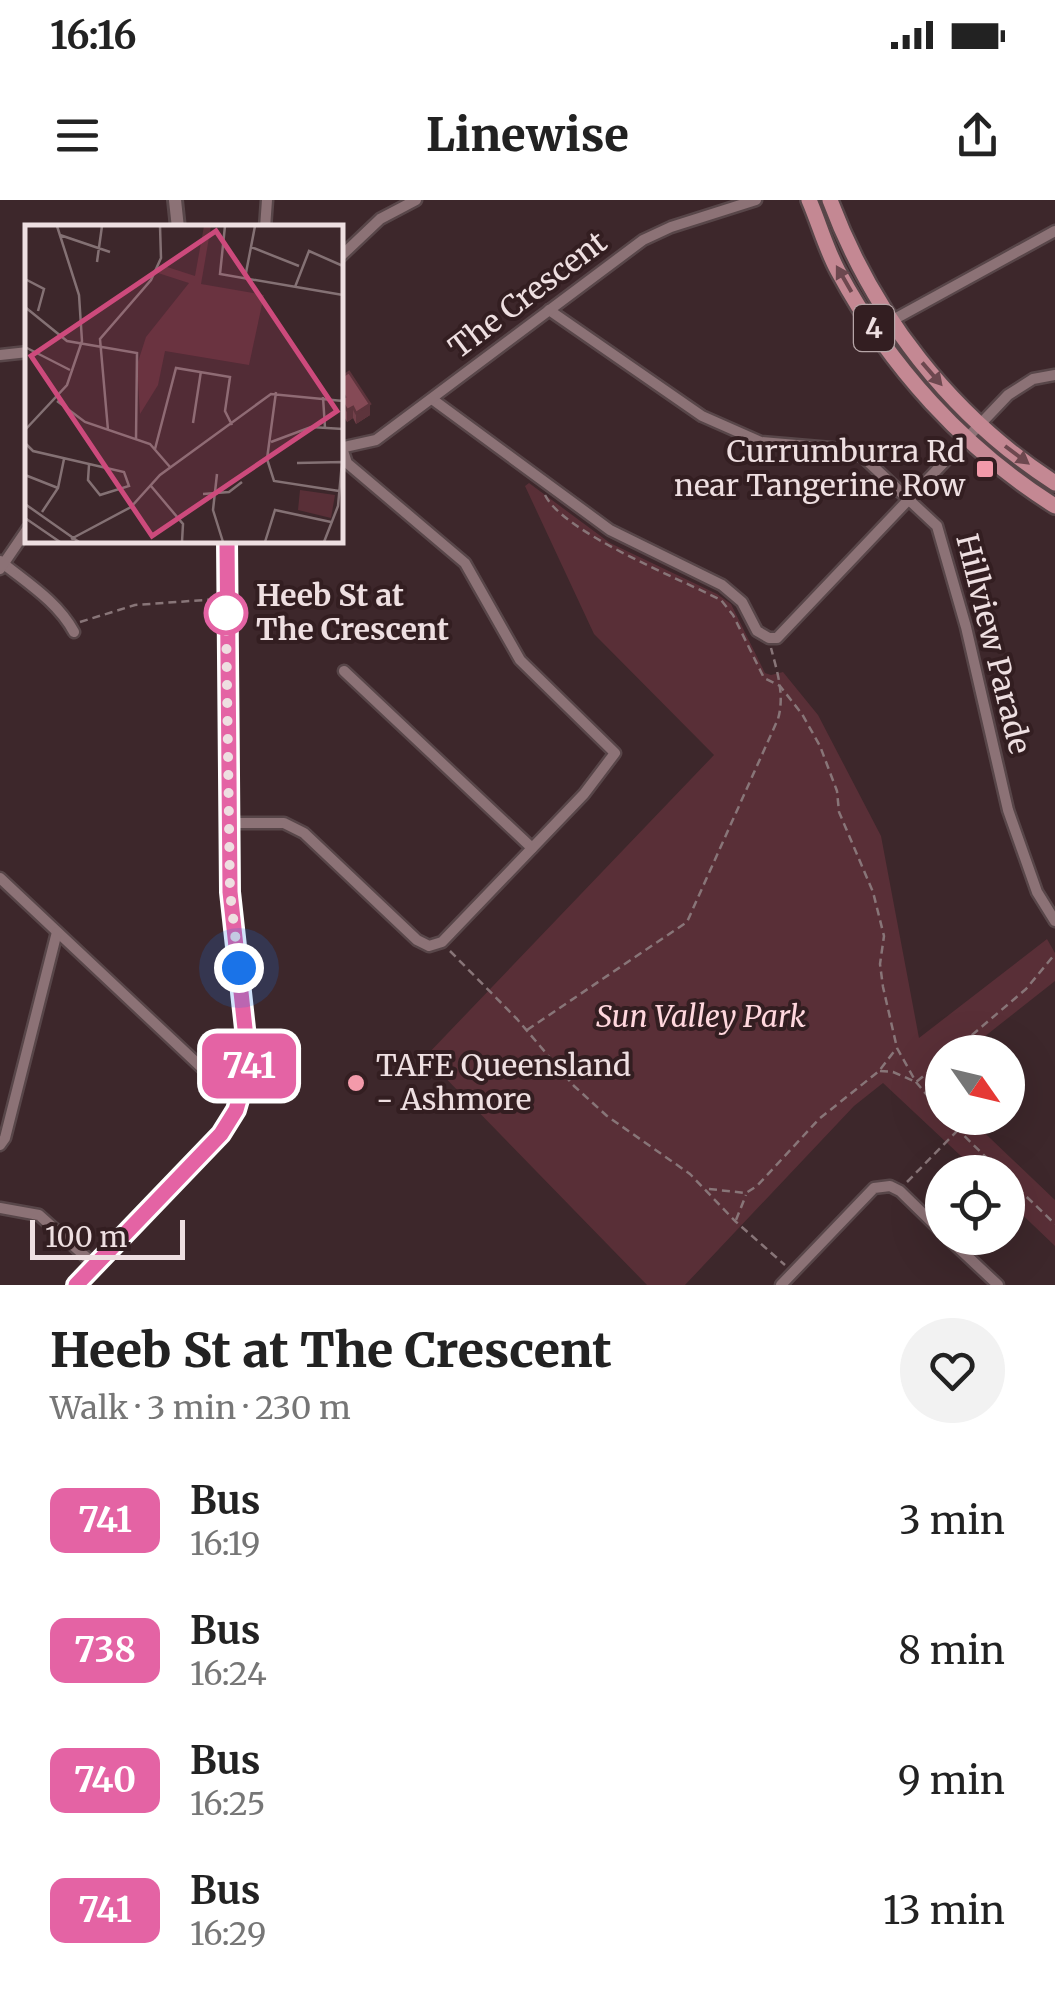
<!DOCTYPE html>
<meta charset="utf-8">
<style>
:root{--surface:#fff;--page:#f2f2f2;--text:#222;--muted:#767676}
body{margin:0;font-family:Merriweather,serif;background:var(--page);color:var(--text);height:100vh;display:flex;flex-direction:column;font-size:38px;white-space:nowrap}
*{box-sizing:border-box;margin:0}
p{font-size:32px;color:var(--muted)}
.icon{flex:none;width:55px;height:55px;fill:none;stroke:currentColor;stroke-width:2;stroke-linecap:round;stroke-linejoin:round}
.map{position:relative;height:1085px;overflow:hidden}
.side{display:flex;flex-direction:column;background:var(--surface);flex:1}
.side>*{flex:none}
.badge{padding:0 20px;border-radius:15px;font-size:35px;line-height:65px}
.needle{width:65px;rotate:124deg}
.fabs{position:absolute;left:925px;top:835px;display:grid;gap:20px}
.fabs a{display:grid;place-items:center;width:100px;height:100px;border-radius:50%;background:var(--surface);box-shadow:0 10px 40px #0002;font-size:50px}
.scale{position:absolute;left:30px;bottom:25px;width:155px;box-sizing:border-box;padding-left:10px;border:5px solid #eedfe1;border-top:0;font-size:28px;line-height:35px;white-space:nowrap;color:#eedfe1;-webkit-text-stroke:8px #331e21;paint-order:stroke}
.you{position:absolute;width:50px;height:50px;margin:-25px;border:8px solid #fff;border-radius:50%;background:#1a73e8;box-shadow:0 0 0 15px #1a73e833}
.map>.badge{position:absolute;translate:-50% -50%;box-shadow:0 0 0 5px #fff}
.round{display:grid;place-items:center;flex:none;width:105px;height:105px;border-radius:52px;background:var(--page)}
.headline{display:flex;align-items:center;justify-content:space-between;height:170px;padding:0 50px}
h1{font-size:48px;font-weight:800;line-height:75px}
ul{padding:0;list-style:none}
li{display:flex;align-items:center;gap:30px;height:130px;padding:0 50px}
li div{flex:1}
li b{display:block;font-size:38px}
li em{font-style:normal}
li .badge{min-width:110px;font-weight:700;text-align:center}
.status{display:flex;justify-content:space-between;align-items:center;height:70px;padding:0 50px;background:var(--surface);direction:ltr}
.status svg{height:28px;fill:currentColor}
header{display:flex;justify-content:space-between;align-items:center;height:130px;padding:0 50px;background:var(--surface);font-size:45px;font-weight:800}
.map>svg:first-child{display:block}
.green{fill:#592f37}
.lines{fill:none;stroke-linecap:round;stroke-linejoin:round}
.minor-casing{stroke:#584649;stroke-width:15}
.tertiary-casing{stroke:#584649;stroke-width:18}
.primary-casing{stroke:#584649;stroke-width:20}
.path{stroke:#887578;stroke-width:2.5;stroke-dasharray:8 5;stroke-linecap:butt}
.minor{stroke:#8c7276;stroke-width:10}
.tertiary{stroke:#8c7276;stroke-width:12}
.primary{stroke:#c48893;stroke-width:15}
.wall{fill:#72404a}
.shaded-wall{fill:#5d343c}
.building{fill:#854a56;stroke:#5d343c;stroke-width:2.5}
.oneway{fill:#6d484f}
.line-casing{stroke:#fff;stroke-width:22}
.line{stroke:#e463a4;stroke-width:15}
.walk{stroke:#eedfe1;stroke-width:10;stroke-dasharray:0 18}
.poi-dot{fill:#f39aaa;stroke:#331e21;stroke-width:4}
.stop-dot{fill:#fff;stroke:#e463a4;stroke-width:5}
.labels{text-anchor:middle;stroke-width:8;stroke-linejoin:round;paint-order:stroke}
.shield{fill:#331e21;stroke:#b6a5a7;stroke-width:2.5}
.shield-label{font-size:28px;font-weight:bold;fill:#eedfe1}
.street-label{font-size:30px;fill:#eedfe1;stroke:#331e21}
.poi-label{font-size:30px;fill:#eedfe1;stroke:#331e21;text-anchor:end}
.stop-label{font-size:30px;font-weight:bold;fill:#eedfe1;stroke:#331e21;text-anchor:start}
.park-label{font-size:30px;font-style:italic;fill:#ffd7dd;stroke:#331e21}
.inset-road{fill:none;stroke:#847174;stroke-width:2.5}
.view{fill:#cd4a7c;fill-opacity:0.15;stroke:#cd4a7c;stroke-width:5}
.inset-edge{fill:none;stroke:#eedfe1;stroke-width:5}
</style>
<div class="status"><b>16:16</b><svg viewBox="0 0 49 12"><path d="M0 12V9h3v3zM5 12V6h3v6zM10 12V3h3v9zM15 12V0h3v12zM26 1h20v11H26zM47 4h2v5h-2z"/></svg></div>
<header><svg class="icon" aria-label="menu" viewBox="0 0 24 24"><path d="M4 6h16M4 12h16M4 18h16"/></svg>Linewise<svg class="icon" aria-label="share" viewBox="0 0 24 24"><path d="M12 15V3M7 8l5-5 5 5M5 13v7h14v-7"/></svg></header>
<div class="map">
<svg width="1055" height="1085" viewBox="0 0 1055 1085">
<rect width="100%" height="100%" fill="#3d272b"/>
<!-- green -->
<path class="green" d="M529,283L610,343L717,394L731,404L765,473L771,475L783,472L818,515L881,636L919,838L1047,739L1055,753V781L965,852H942V871L931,880L942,891V918H969L1055,1000V1046L1008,1001V972H978L883,883L854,906L685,1085H647L425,857L714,555L594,434L525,286Z"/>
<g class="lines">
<!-- minor casing -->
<g class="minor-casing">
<g id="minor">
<path d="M265,28L267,0"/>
<path d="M340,57L380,19L416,0"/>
<path d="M549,110L702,216L761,242L843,249L863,257L937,326L966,427L1008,610L1037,692L1055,721"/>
<path d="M891,121L1055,31"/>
<path d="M0,155L28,152"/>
<path d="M432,199L610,330L722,385L742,402L757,431L769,438H777L1008,195L1033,179L1055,175"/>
<path d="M340,248L376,240L643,40L671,27L756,0"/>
<path d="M0,361C27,383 57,401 74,432"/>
<path d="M0,369L28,328"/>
<path d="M344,471L532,648"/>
<path d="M229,623H284L304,633L417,740L429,746L442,742L584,594L615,553L520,460L465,363L347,263L342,248"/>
<path d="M0,678L217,882L243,893"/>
<path d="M0,945L5,938L57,732"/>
<path d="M0,1008L39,1015L95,1065"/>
<path d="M948,1038L998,1085"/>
<path d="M781,1085L874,988L890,986L900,991L942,1032"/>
</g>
</g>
<!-- tertiary casing -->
<g class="tertiary-casing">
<g id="tertiary">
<path d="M175,0L178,28"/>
<path d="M76,1085L221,935L243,893L249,865L230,692L227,340"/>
</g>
</g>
<!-- primary casing -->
<g class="primary-casing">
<g id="primary">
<path d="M809,0C819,23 826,49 838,71C889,166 964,249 1055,306"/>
<path d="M830,0C873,115 951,216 1055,283"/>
</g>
</g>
<!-- path -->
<g class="path">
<path d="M545,295C564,333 680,379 721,400L733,415L764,478L780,486L802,514L820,546L837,591L839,612L873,692L884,736L880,764L883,787L897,848L916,882L942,913"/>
<path d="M80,422L135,405L218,399"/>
<path d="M450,751L517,819L574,886L607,916L690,974L735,1021L785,1065"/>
<path d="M527,830L687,722L778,519C785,495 777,471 771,448"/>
<path d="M952,852L1026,789L1055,754"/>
<path d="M880,871L893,872L916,882L942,861"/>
<path d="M946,918L1001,972"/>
<path d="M1008,979L1055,1024"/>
<path d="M907,982L958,930"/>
<path d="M709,989L746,993L757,986L819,919L879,871L896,849"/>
<path d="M736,1020L746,995"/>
</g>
<!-- minor -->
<use href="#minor" class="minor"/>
<!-- tertiary -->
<use href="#tertiary" class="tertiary"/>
<!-- primary -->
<use href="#primary" class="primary"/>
</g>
<!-- wall -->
<path class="wall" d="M340,178L370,215L356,224L353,218L347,222L341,211Z"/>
<!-- shaded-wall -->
<g class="shaded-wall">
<path d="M370,204V215L356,224V213Z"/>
<path d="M353,207V218L347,222V210Z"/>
</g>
<!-- building -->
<path class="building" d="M349,172L370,204L356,213L353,207L347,210L341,200L345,197L340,188V178Z"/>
<!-- one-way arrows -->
<defs><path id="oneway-solid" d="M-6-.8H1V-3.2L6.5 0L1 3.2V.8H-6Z" transform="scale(2.5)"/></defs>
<g class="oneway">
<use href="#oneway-solid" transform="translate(844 79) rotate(-120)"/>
<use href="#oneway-solid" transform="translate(932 174) rotate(49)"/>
<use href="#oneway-solid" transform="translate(1017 255) rotate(37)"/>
</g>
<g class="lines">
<!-- line casing -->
<g class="line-casing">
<path id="line" d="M76,1085L221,934L236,910L249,865L230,692L227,340"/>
</g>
<!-- line -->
<use href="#line" class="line"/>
<!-- walk -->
<path class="walk" d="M226,413L230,692L239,768"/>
</g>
<!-- markers -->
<g class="poi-dot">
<rect x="975" y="259" width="20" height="20" rx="5"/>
<circle cx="356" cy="883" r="10"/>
</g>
<circle class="stop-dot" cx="226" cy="413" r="20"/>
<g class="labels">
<!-- shield labels -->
<rect class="shield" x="854" y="105" width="40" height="46" rx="8"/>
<g class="shield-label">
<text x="874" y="138">4</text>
</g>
<!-- street labels -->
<g class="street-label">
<text transform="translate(528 95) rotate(-37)" y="10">The Crescent</text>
<text transform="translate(993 444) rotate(76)" y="10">Hillview Parade</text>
</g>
<!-- poi labels -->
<g class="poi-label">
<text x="965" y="262">Currumburra Rd<tspan x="965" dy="34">near Tangerine Row</tspan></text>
<text x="376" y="876" text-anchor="start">TAFE Queensland<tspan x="376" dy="34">- Ashmore</tspan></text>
</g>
<!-- stop labels -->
<g class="stop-label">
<text x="256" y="406">Heeb St at<tspan x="256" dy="34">The Crescent</tspan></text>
</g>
<!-- park labels -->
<g class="park-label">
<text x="701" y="827">Sun Valley Park</text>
</g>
</g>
<!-- overview -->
<g transform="translate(25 25)">
<rect width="318" height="318" fill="#3d272b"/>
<path d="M179,1H186L176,59L239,70L224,140L140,126L133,160L115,189L112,140L121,112L164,58L133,48L136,40L170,51ZM275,265L310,270L306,293L273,285Z" fill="#592f37"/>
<path class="inset-road" d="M200,1L195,49L318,70M35,10L85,27M226,22L274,41M72,37L77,1M220,53L230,1M0,54L19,64L13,86M270,62L284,26L318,41M0,82L42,116L112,128L111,215M0,122L45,145M251,167L242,234L249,256L314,266M298,172L300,203M32,176L60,197L125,219L145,242M168,198L176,146M0,205L42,160L57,116L54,70L32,1M83,205L75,114L126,55L136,33L135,1M246,217L286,202L318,204M0,218L8,226L99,247L104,261L75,270L63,255L64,240M130,224L151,143L205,152L200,186L207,200M272,238L317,237L313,281L299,317M192,249L188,285L198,317M0,250L33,263M126,261L158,299L157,317M178,269L204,267L217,257M0,279L54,317M17,287L33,263L39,234M0,293L35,317M46,314L106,282L135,250L246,169L318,176M240,317L250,285L306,297"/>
<path class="view" d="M191,6L312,186L127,311L6,131Z"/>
<rect width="318" height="318" class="inset-edge"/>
</g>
</svg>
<div class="fabs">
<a><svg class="needle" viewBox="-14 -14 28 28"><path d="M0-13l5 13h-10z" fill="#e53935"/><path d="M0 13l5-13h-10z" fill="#767676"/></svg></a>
<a><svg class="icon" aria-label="locate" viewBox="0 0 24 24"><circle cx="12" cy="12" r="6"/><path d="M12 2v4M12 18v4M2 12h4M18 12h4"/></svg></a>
</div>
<div class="scale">100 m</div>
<div class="you" style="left:239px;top:768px"></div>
<b class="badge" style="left:249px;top:866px;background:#e463a4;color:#fff">741</b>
</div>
<section class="side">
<div class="headline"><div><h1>Heeb St at The Crescent</h1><p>Walk · 3 min · 230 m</p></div><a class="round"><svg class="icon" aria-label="heart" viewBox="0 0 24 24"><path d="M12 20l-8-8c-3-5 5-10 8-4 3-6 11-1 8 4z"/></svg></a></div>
<ul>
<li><span class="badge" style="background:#e463a4;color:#fff">741</span><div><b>Bus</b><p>16:19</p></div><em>3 min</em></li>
<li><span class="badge" style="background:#e463a4;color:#fff">738</span><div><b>Bus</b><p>16:24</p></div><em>8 min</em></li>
<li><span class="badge" style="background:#e463a4;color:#fff">740</span><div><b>Bus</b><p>16:25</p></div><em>9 min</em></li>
<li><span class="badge" style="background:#e463a4;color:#fff">741</span><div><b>Bus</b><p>16:29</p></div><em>13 min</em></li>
</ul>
</section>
